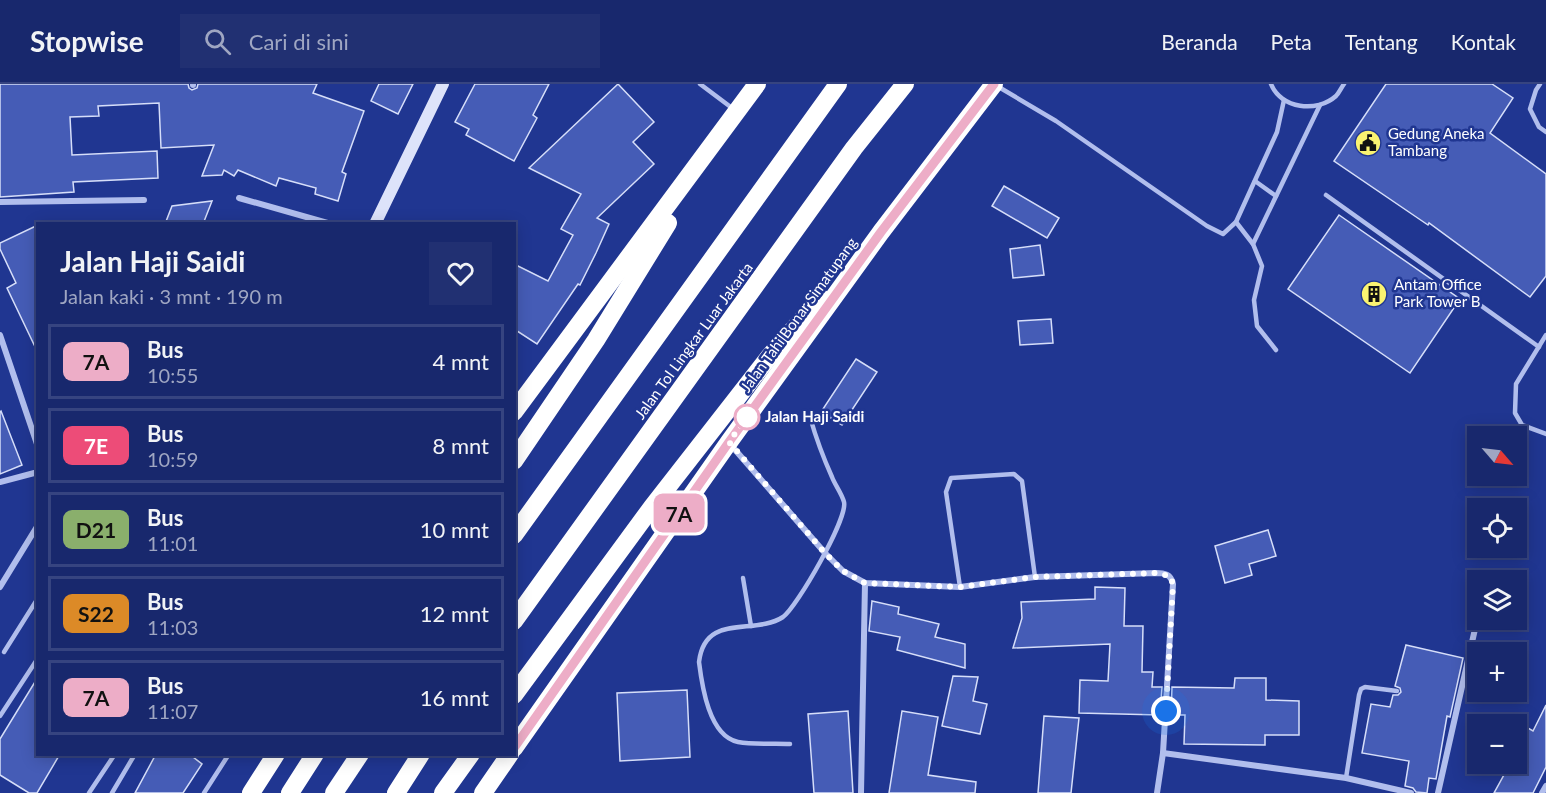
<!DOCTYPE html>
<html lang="id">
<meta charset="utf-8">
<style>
:root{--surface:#18286d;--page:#213072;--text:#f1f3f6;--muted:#9fa6c2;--line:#364480}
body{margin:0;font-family:Lato,sans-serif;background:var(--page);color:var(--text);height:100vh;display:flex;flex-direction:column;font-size:22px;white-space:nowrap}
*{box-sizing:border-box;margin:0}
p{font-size:20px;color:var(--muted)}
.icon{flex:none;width:33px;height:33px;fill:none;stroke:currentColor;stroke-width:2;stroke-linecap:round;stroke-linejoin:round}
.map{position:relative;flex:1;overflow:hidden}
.side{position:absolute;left:36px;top:138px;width:480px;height:534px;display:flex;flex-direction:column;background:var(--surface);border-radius:0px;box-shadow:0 3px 15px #0003,0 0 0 2px var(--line)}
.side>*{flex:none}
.badge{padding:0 12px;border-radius:9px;font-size:21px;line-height:39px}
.needle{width:39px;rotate:118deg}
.fabs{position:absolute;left:1467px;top:342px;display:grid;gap:12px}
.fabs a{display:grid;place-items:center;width:60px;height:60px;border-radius:0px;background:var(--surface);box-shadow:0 3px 15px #0003,0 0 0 2px var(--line);font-size:30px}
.you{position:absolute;width:30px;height:30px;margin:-15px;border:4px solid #fff;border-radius:50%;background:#1a73e8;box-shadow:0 0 0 9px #1a73e833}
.map>.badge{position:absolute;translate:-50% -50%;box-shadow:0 0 0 3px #fff}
.round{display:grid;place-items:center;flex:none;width:63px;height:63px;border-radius:0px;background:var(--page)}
.headline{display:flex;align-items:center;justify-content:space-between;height:102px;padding:0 24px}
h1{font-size:28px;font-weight:700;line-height:45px}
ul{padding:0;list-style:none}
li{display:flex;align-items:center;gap:18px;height:75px;margin:0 12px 9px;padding:0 12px;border:3px solid var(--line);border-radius:0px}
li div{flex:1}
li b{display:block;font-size:22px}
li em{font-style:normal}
li .badge{min-width:66px;font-weight:700;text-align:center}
header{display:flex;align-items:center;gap:36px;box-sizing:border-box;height:84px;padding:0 30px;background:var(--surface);border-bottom:2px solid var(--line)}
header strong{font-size:28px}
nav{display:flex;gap:33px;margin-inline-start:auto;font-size:21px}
.search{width:420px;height:54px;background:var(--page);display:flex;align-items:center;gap:15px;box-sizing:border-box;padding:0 21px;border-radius:0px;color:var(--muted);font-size:22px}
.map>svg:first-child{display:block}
.building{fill:#455cb6;stroke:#d6def9;stroke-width:1.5}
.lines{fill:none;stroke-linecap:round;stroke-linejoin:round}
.lane{stroke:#b1beed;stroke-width:4.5}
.street{stroke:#b1beed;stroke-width:6}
.secondary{stroke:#dde3fa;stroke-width:12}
.highway{stroke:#fff;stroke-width:18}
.line-casing{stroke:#fff;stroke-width:14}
.line{stroke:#edadc7;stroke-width:9}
.walk{stroke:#fff;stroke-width:6;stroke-dasharray:0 10.8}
.stop-dot{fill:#fff;stroke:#edadc7;stroke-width:3}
.labels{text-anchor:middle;stroke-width:5;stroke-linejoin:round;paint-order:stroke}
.poi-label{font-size:15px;fill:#fff;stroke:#203691;text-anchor:start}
.street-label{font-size:15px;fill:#fff;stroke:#203691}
.stop-label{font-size:15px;font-weight:bold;fill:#fff;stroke:#203691;text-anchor:start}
</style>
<header>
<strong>Stopwise</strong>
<div class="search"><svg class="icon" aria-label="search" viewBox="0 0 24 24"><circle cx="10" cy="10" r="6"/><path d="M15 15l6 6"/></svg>Cari di sini</div>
<nav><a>Beranda</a><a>Peta</a><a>Tentang</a><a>Kontak</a></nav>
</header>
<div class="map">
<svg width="1546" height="709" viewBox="0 0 1546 709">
<rect width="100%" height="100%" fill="#203691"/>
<!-- building -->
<g class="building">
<path d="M0,0H188L189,4L192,6L197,4L198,0H317L313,9L364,27L342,88L346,90L338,117L315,110L316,104L279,94L276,102L238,86L234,92L224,86L222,91L202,92L214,61L161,64L159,19L98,22L99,32L70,33L72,71L157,67L158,94L73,98L74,108L0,113Z"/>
<path d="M379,0H413L398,30L371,17Z"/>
<path d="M475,0H549L533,31L537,34L514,77L466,51L469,45L455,38Z"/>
<path d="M618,0L654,38L633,58L654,80L597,134L609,140L596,169L580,201L578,200L537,260L514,245V180L548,197L573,151L561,145L581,110L529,84Z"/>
<path d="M1386,0H1492L1513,14L1490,49L1546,90V192L1530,213L1429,139L1428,141L1334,77Z"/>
<path d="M1004,102L1059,134L1047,154L992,122Z"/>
<path d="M212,117L203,140H165L172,122Z"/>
<path d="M1339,131L1460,215L1410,289L1288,205Z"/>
<path d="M38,141V269L7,204L16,199L0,165V159Z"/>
<path d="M1040,161L1044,191L1013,194L1010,165Z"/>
<path d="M1051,235L1053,259L1020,261L1018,237Z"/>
<path d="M856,275L877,288L842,341L821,328Z"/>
<path d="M1,327L22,381L0,390V328Z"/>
<path d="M1268,446L1276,472L1249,480L1252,491L1225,499L1215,462Z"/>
<path d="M1095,503L1125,504L1124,542H1143L1142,588H1153L1152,603H1162L1160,631L1079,629L1080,596L1108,597L1110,560L1013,564L1022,534L1021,518L1095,515Z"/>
<path d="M872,517L899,523L898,530L939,540L935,553L965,560V584L897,566L900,553L869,547Z"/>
<path d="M1406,561L1463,574L1450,633L1447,632L1436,695L1429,694L1427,709L1416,708L1413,704L1405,702L1409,677L1362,669L1371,620L1390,623L1393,611H1398L1401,608L1400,604L1395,602Z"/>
<path d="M953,592L978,593L973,617L987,620L980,650L942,642Z"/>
<path d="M38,593V670H60L37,709H29L0,691V655Z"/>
<path d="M1235,594H1266V616L1299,617V651H1265V661L1184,660L1185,631H1171L1172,603L1234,604Z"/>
<path d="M687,606L690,673L620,677L617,609Z"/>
<path d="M1546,621V683L1533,709H1494L1510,680H1516V666L1528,644L1533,647Z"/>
<path d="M848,627L853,709H814L808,630Z"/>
<path d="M902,627L938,633L928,691L976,698L975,709H889Z"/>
<path d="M1044,632L1079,634L1071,709H1038Z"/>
<path d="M156,670H189L202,680L183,709H135Z"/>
</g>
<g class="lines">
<!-- lane -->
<g class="lane">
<path d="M700,0L732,24"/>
<path d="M1271,0C1281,25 1317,29 1336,12C1339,9 1341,4 1344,0"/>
<path d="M1540,0L1536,6L1530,25L1539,43L1546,48"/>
<path d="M997,2L1056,37L1207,142L1223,150L1236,138L1277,48L1284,16"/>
<path d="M1255,97L1276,112"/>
<path d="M1326,111L1539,263"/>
<path d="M1236,138L1253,160L1262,182L1254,216L1257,242L1276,266"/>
<path d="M1253,160L1320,21"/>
<path d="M1546,251L1516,300L1515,329L1522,341L1546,350"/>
<path d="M743,494L751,542"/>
<path d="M960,503L946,408L951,394L1014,390L1022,397L1035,493"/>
<path d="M4,568L38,514"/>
<path d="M0,632L38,574"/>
<path d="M790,660C773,659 754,661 738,658C709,652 702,602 699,578C705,528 754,552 783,533C797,523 848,434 844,418C842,410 835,401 832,393C823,373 816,354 810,333"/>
<path d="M1346,694L1359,611L1361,605L1365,603L1397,607"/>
<path d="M89,709L115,670"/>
<path d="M112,709L135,670"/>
<path d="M204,709L229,670"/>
</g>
<!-- street -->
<g class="street">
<path d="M193,0V1"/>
<path d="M239,114L331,140"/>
<path d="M0,118L144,116"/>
<path d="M0,251L38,363"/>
<path d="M730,360L825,469L843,487L865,499L960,503L1035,493L1156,489C1164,489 1171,490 1173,500L1163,669L1157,709"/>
<path d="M0,398L38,388"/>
<path d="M0,503L38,441"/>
<path d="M1163,669L1346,694L1411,709"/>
<path d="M861,709L865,499"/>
<path d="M1438,709L1475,545"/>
<path d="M1542,709L1546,702"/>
</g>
<!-- secondary -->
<path class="secondary" d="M375,140L443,0"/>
<!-- highway -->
<g class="highway">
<path d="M514,328L757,0"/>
<path d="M514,377L596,256L668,139"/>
<path d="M514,451L838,0"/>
<path d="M514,537L854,64L905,0"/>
<path d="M514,611L652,423L769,273L821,214"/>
<path d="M514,664L729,358L881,148L994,0"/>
<path d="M251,709L276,670"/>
<path d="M290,709L315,670"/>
<path d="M334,709L360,670"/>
<path d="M396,709L421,670"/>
<path d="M443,709L471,670"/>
<path d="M483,709L510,670"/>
</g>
</g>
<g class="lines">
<!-- line casing -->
<g class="line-casing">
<path id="line" d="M514,664L729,358L881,148L994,0"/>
</g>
<!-- line -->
<use href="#line" class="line"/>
<!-- walk -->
<path class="walk" d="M747,333L729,358L825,469L843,487L865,499L960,503L1035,493L1156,489L1170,492L1173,500L1166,627"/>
</g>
<!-- icons -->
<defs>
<g id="civic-disc" transform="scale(1.35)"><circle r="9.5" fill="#faf371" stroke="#203691"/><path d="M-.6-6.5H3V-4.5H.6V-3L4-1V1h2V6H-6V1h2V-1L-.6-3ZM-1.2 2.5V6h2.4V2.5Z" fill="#111"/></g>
<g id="building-disc" transform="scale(1.35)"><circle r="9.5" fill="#faf371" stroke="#203691"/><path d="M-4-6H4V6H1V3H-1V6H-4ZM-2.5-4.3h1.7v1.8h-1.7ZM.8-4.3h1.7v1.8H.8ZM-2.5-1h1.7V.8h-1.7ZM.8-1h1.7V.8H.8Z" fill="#111"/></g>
</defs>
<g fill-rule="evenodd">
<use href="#civic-disc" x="1368" y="59"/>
<use href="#building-disc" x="1374" y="210"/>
</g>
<!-- markers -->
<circle class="stop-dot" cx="747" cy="333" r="12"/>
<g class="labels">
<!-- poi labels -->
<g class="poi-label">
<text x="1388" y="55">Gedung Aneka<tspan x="1388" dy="17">Tambang</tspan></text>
<text x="1394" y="206">Antam Office<tspan x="1394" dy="17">Park Tower B</tspan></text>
</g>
<!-- street labels -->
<g class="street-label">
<text transform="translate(799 231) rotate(-54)" y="5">Jalan Tahi Bonar Simatupang</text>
<text transform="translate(694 257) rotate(-54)" y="5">Jalan Tol Lingkar Luar Jakarta</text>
</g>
<!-- stop labels -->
<g class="stop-label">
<text x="765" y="338">Jalan Haji Saidi</text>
</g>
</g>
</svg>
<div class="fabs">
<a><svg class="needle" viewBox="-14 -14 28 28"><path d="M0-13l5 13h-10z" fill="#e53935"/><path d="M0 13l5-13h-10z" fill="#9fa6c2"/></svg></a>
<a><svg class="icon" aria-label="locate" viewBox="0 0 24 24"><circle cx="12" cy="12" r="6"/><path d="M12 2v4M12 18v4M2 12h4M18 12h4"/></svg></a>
<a><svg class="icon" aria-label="layers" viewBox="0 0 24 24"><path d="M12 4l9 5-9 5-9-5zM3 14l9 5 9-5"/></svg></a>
<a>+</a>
<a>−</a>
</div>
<div class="you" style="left:1166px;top:627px"></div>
<b class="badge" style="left:679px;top:429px;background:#edadc7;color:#111">7A</b>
<section class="side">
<div class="headline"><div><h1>Jalan Haji Saidi</h1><p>Jalan kaki · 3 mnt · 190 m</p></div><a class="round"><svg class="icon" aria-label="heart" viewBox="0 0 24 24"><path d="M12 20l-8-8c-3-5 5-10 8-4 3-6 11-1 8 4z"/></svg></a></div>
<ul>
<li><span class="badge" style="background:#edadc7;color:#111">7A</span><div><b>Bus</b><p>10:55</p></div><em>4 mnt</em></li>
<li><span class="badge" style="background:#ed4c78;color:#fff">7E</span><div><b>Bus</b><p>10:59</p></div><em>8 mnt</em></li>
<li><span class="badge" style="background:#8aaf6c;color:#111">D21</span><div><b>Bus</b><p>11:01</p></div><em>10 mnt</em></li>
<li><span class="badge" style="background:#dc8a27;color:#111">S22</span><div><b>Bus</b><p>11:03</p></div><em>12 mnt</em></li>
<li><span class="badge" style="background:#edadc7;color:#111">7A</span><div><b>Bus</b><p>11:07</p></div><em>16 mnt</em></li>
</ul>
</section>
</div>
